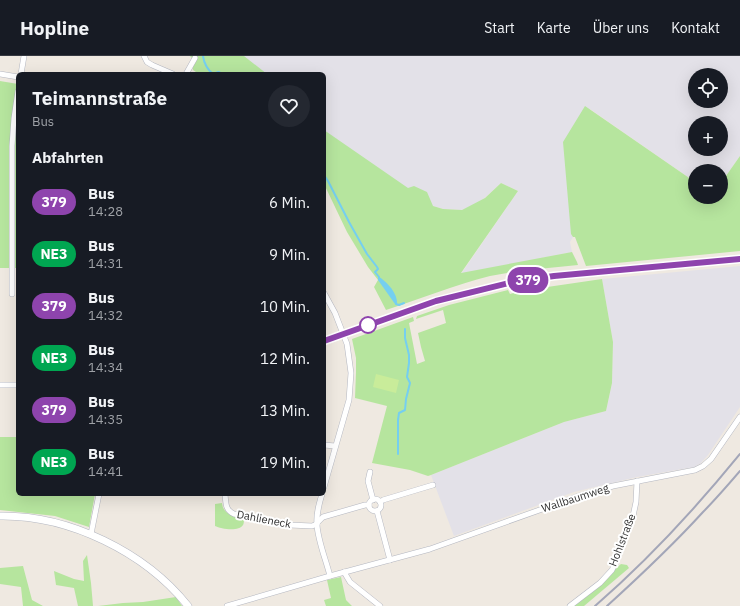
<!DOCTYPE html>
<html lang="de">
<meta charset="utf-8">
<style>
:root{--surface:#171b24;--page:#242831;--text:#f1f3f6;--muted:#9ea1a6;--line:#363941}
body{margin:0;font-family:"IBM Plex Sans",sans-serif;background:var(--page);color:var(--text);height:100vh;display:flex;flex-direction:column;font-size:15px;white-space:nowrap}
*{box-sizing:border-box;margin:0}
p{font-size:13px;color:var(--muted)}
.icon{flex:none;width:22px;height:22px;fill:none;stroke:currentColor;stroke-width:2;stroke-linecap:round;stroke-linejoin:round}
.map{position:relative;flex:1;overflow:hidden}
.details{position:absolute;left:16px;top:16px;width:310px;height:424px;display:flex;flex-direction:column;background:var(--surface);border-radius:6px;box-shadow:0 4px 16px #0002}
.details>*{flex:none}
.badge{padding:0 8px;border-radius:13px;font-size:14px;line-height:26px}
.tools{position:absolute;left:688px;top:12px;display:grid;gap:8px}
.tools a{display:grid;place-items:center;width:40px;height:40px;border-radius:50%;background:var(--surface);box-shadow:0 4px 16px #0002;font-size:20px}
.map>.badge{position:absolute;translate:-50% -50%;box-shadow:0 0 0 2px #fff}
h2{padding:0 16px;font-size:15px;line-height:36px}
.round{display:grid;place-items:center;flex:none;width:42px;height:42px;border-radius:21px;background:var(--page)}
.overview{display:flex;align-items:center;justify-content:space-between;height:68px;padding:0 16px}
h1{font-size:19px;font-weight:700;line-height:30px}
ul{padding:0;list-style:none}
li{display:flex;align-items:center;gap:12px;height:52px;padding:0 16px}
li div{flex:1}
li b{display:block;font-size:15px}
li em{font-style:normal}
li .badge{min-width:44px;font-weight:700;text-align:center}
header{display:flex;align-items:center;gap:24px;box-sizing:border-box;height:56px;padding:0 20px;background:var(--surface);border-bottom:1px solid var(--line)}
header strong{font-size:19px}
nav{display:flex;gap:22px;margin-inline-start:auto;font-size:14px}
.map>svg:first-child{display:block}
.industrial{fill:#e3e1e8;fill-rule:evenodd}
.green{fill:#b6e59e}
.pitch{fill:#c9ec9a}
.water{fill:#75cff0}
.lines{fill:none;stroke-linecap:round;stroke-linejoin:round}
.stream{stroke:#75cff0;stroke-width:2}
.street-casing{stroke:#b4b7c1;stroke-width:6}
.secondary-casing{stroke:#b4b7c1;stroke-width:8}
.street{stroke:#fff;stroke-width:5}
.secondary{stroke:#fff;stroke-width:7}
.rail{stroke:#a3a6b8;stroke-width:2}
.line-casing{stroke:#fff;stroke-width:9}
.line{stroke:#8e44ad;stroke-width:6}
.stop-dot{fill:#fff;stroke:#8e44ad;stroke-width:2}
.labels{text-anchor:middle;stroke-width:4;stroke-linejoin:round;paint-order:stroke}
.street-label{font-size:11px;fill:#2e2e2e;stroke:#fff}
</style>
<header>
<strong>Hopline</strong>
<nav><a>Start</a><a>Karte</a><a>Über uns</a><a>Kontakt</a></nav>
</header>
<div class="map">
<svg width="740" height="550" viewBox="0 0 740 550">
<rect width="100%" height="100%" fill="#efe9e1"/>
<!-- industrial -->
<g class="industrial">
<path d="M219,0H740V100L721,127V115H695V126L590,53L571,178L573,181L570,186L572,196L461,218L518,135L501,127L478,148L462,154L443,153L433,150L324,85V18H242ZM695,19H721V45H695ZM695,67H721V93H695Z"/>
<path d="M740,210V351L708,399L701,407L694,411L637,421L574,436L454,480L431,419L564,366L606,355L612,327L613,286L602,223Z"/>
</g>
<!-- green -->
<g class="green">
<path d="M190,0H244L267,18H199L193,14L192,2Z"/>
<path d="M0,25L18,28V232H16L17,212H0Z"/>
<path d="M585,50L695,126V141H721V127L740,100V195L689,200L586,210L575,181H573L571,178L563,86Z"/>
<path d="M324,74L408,132L414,130L427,136L433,150L443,153L462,154L485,142L501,127L518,135L461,217L572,196L577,206L578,209C549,212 518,214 490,220C455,229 420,243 386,254L374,231L378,224L368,211L347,176L324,128Z"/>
<path d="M602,223L613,286L612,327L606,355L564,366L431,419L428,420L410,414L372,407L387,350L355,342L356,316V302L352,283L413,261L414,265L409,267L417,308L425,305L421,291L418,277L446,267L443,254L416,263L417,260L449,249L508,234L510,238L520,235Z"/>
<path d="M0,381H18V438H95L89,471L55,460L0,454Z"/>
<path d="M222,447C223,459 235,460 244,462C244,464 244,468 243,469C239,476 221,473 215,470V448Z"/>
<path d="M87,499L91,527L93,550H78L74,532L56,529L54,515L74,523L84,525L83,505Z"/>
<path d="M621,508L627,509L629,512L584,550H572Z"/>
<path d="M23,510L32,544L43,550H23L21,531L0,528V512Z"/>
<path d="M341,521L346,544L352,550H326L324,544L331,542L327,524Z"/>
<path d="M176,541L182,550H98L123,547L143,546Z"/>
</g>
<!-- pitch -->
<path class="pitch" d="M376,318L399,324L396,337L373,331Z"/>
<!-- water -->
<path class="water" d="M378,220C387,226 398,237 397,249L395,248L378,224Z"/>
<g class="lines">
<!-- stream -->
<g class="stream">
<path d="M203,0C204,7 207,13 213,18C217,17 218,14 222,18"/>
<path d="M324,119L328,125L349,166L367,198L377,211L378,213L375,216L379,221"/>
<path d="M396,248L399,249L404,247"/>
<path d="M398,398V364L399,357L405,354L406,343L410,327L407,321L409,307V299L405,282V273"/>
</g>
<!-- street casing -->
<g class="street-casing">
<g id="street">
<path d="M144,0L147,6L152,9L173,18"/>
<path d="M0,18L18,21"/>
<path d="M21,18L24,0"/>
<path d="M186,18L195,2"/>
<path d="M324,237L335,257L347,288L351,317L349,344L324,431"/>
<path d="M12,238V90L14,62L18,35"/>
<path d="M324,285L436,245L513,226L554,220L740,203"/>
<path d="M0,329H18"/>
<path d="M324,389L335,390"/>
<path d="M370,416L368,425L373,444"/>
<path d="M225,438C226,447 225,454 234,458L290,469L312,470L317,468"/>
<path d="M322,438C319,448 316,458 317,469C318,485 326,504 330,520"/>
<circle cx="375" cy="449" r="6"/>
<path d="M380,446L383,444L433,429"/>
<path d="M377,455L390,504"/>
<path d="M317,467L323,461L365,449H369"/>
<path d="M91,478L99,438"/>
<path d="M344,516L350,526L380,550"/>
<path d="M227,550L330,520L430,493L576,441L613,430L695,414L703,410L711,403L740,361"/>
<path d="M570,550L600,527L612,514L616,506L633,460L636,446L637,425"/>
</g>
</g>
<!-- secondary casing -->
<g class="secondary-casing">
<path id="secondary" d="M0,460C69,459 145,496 188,550"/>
</g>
<!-- street -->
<use href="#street" class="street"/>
<!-- secondary -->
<use href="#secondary" class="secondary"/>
<!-- rail -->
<g class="rail">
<path d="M595,550C648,504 696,452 740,398"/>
<path d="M607,550C640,520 673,489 703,456C716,443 728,429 740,415"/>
</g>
</g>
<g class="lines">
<!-- line casing -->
<g class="line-casing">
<path id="line" d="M324,285L436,245L513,226L554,220L740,203"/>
</g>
<!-- line -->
<use href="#line" class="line"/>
</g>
<!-- markers -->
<circle class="stop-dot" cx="368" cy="269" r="8"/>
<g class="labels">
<!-- street labels -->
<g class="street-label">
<text transform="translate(575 442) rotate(-18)" y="4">Wallbaumweg</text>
<text transform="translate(264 463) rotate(11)" y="4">Dahlieneck</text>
<text transform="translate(622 484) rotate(-69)" y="4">Hohlstraße</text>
</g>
</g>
</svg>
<div class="tools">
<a><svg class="icon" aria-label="locate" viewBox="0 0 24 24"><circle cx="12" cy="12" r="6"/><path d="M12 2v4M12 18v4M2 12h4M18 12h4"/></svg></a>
<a>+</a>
<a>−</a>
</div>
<b class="badge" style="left:528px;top:224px;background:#8e44ad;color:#fff">379</b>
<section class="details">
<div class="overview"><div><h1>Teimannstraße</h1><p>Bus</p></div><a class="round"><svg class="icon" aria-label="heart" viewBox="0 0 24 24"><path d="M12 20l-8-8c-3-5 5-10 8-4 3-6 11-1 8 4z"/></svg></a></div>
<h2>Abfahrten</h2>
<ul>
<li><span class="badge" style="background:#8e44ad;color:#fff">379</span><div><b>Bus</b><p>14:28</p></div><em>6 Min.</em></li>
<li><span class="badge" style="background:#00a651;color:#fff">NE3</span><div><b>Bus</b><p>14:31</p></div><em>9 Min.</em></li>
<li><span class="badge" style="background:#8e44ad;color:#fff">379</span><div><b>Bus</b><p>14:32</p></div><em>10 Min.</em></li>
<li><span class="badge" style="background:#00a651;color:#fff">NE3</span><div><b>Bus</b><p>14:34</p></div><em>12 Min.</em></li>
<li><span class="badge" style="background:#8e44ad;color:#fff">379</span><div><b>Bus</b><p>14:35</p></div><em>13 Min.</em></li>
<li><span class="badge" style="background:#00a651;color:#fff">NE3</span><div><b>Bus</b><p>14:41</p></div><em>19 Min.</em></li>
</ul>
</section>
</div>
